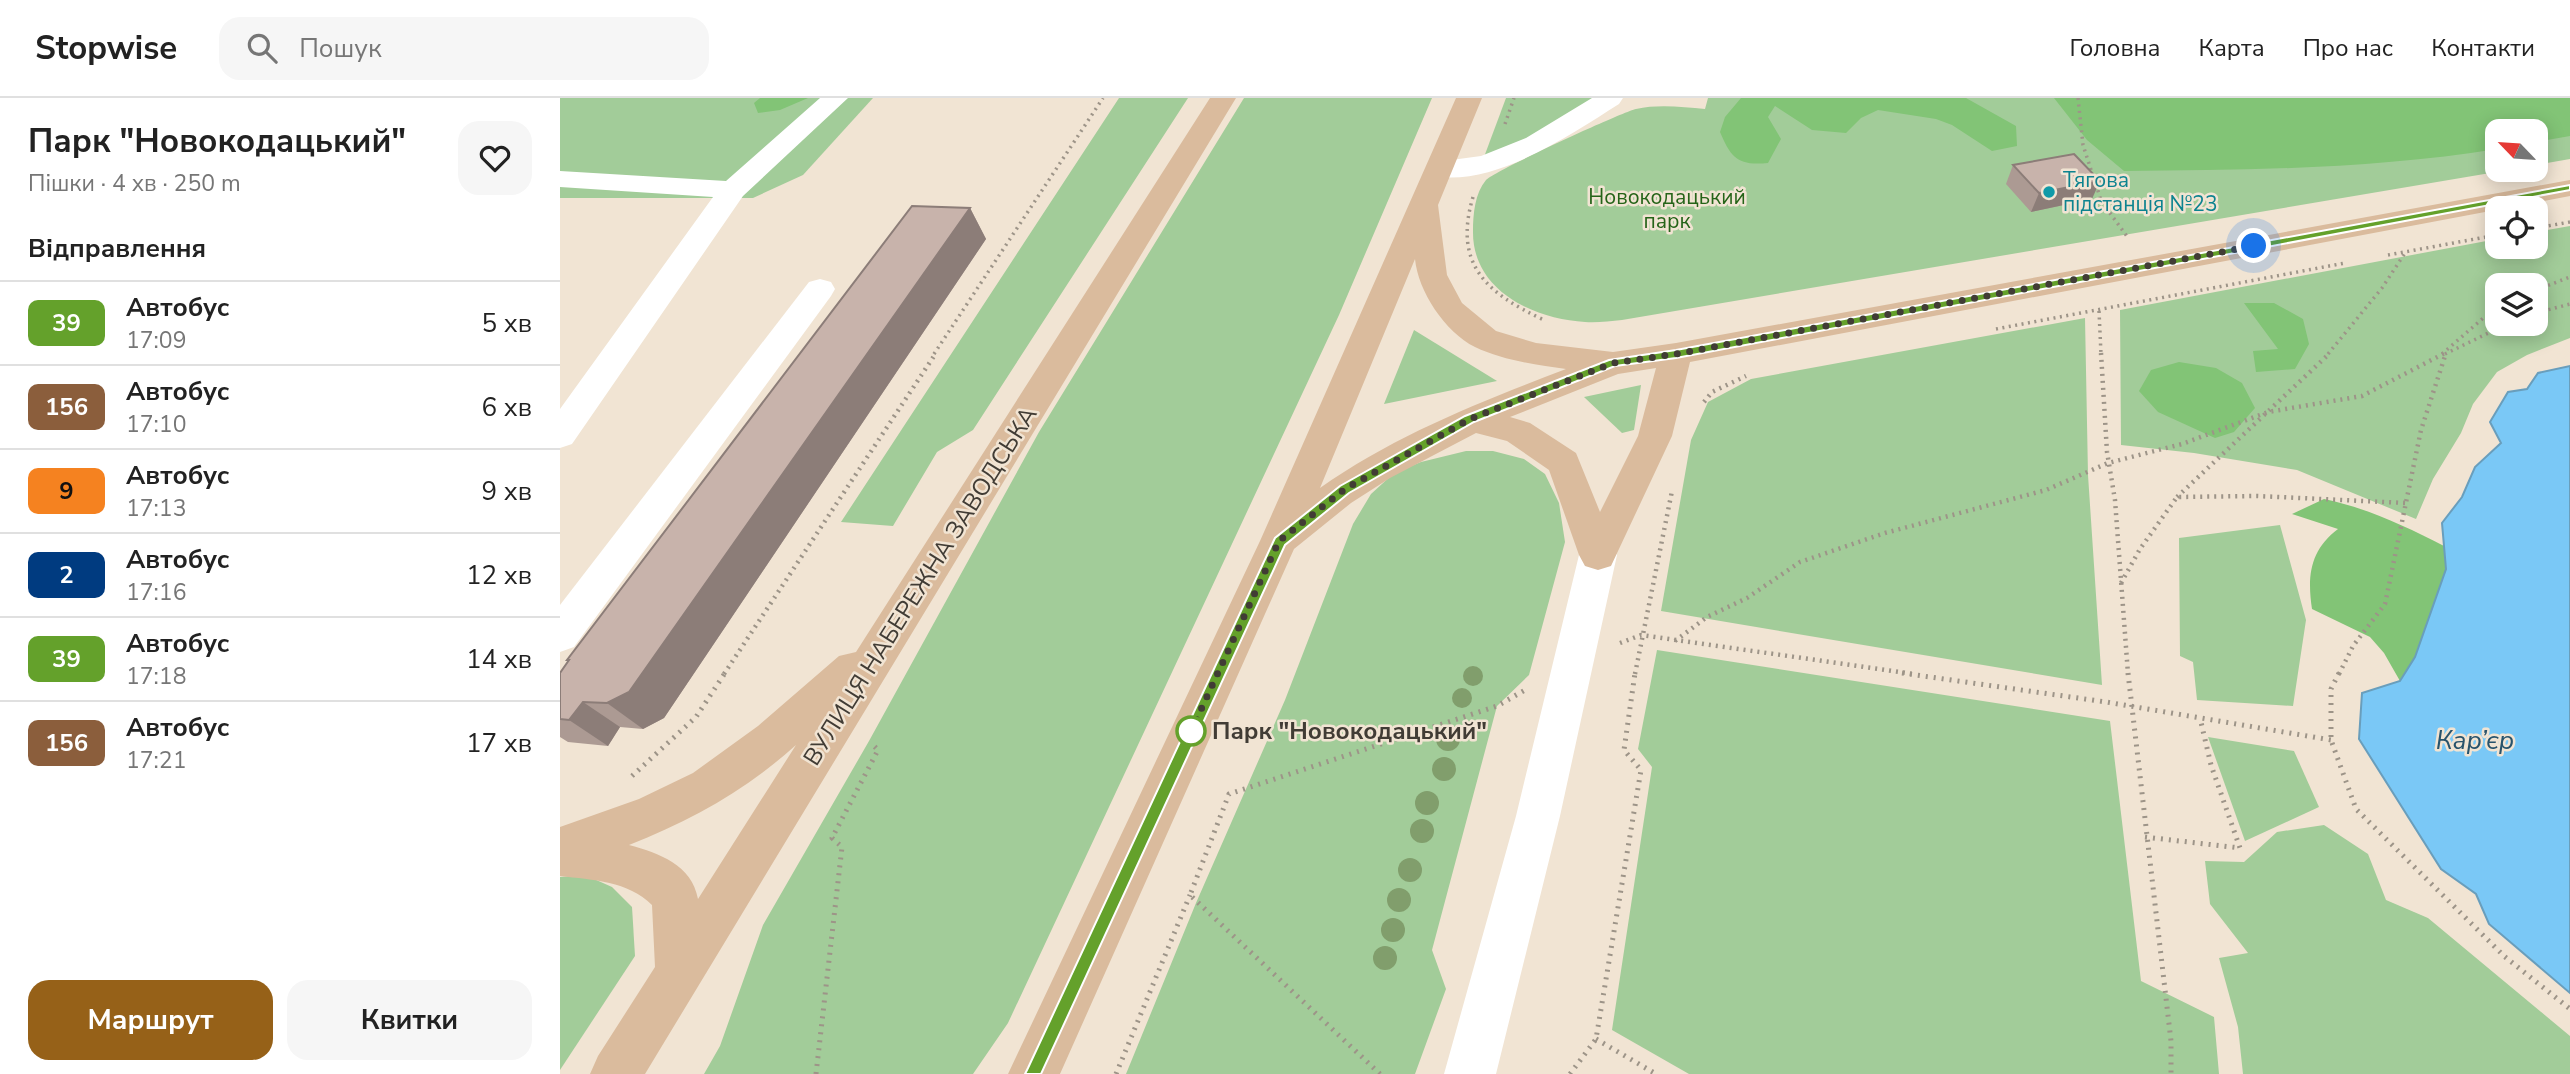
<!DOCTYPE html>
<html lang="uk">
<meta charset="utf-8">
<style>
:root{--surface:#fff;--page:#f6f6f6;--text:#222;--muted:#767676;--line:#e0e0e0;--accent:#966118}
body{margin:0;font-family:"Nunito Sans",sans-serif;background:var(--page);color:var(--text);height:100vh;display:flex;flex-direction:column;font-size:26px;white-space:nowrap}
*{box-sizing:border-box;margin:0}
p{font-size:23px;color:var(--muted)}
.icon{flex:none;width:38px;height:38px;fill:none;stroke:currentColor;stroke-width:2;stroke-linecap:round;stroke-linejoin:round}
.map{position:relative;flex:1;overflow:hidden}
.sheet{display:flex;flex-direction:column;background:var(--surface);width:560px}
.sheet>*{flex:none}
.badge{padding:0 14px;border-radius:10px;font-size:24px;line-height:46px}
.needle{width:46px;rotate:295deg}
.controls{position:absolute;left:1925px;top:21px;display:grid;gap:14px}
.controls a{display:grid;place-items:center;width:63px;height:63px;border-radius:14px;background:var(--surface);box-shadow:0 4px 18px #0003;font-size:35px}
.you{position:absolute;width:35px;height:35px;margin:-18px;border:5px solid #fff;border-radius:50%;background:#1a73e8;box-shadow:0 0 0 10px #1a73e833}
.map>.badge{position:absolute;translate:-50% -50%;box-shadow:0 0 0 4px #fff}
h2{padding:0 28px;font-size:26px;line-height:63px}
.round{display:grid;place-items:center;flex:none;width:74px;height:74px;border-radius:21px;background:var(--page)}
.headline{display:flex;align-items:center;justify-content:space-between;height:119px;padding:0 28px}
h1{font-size:33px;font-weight:700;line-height:52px}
.cta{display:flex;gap:14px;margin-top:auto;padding:14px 28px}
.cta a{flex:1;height:80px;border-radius:21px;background:var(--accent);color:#fff;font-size:28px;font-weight:700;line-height:80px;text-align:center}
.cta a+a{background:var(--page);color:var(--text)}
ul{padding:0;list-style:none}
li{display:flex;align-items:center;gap:21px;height:84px;padding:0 28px;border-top:2px solid var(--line)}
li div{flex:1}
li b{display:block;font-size:26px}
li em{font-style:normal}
li .badge{min-width:77px;font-weight:700;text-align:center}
header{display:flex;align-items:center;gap:42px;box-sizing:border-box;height:98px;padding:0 35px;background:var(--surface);border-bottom:2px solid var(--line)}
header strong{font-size:33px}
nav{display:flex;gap:38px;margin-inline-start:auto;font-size:24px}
.search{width:490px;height:63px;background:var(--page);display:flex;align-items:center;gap:18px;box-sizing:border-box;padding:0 24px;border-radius:21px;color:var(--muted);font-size:26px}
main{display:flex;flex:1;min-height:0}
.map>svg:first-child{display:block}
.green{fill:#a2cc99;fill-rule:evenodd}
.forest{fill:#82c476}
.water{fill:#7ac8f6;stroke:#699ebc;stroke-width:2}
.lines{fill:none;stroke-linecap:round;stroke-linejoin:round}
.path-far2{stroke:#9d9488;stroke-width:3.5;stroke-dasharray:2 4.5;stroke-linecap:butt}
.path-far1{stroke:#9d9488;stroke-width:4.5;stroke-dasharray:2 5;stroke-linecap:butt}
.path{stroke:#9d9488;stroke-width:5;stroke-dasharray:2 6;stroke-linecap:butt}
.minor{fill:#fff;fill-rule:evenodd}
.major{fill:#dabb9d;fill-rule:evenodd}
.tree{fill:#819e6c}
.wall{fill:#ac9a93}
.shaded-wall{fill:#8c7d78}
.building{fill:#c8b3ab;stroke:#8c7d78;stroke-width:2}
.line{fill:#64a12b;stroke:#fff;stroke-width:2}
.walk{stroke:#413c35;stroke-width:7;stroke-dasharray:0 12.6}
.culture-dot{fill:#0f9aa8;stroke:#f1e4d3;stroke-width:2.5}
.stop-dot{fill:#fff;stroke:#64a12b;stroke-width:3.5}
.labels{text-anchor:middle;stroke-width:5;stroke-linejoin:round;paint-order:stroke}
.far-culture-label{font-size:21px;fill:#0d838f;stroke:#f1e4d3;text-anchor:start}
.far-park-label{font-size:21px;fill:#256418;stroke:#f1e4d3}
.street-label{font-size:24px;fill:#413c35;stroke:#f1e4d3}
.stop-label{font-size:24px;font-weight:bold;fill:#413c35;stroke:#f1e4d3;text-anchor:start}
.water-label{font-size:26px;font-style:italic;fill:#28536c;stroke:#f1e4d3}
</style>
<header>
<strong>Stopwise</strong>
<div class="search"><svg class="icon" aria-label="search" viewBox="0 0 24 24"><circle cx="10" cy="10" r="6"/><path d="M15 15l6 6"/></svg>Пошук</div>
<nav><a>Головна</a><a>Карта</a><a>Про нас</a><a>Контакти</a></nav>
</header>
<main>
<section class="sheet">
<div class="headline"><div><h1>Парк &quot;Новокодацький&quot;</h1><p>Пішки · 4 хв · 250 m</p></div><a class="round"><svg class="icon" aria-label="heart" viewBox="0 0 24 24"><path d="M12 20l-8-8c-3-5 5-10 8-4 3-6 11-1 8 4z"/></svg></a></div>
<h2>Відправлення</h2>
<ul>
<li><span class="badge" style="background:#64a12b;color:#fff">39</span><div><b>Автобус</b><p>17:09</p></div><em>5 хв</em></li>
<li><span class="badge" style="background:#8b5e3c;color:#fff">156</span><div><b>Автобус</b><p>17:10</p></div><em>6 хв</em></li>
<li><span class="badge" style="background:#f58220;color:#111">9</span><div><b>Автобус</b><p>17:13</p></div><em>9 хв</em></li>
<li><span class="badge" style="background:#003b80;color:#fff">2</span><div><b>Автобус</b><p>17:16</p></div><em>12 хв</em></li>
<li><span class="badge" style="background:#64a12b;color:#fff">39</span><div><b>Автобус</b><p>17:18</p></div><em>14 хв</em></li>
<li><span class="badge" style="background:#8b5e3c;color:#fff">156</span><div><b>Автобус</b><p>17:21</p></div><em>17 хв</em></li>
</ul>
<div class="cta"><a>Маршрут</a><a>Квитки</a></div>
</section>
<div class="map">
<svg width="2010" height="976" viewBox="0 0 2010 976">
<rect width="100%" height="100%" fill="#f1e4d3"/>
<!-- green -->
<g class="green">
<path d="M0,0H313L243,77L193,100H0Z"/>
<path d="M559,0H628L413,332L377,354L333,428L281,424Z"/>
<path d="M684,0H872L779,217L448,925L413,976H144L160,948L203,827L309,643L479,334Z"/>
<path d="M946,0H1034L966,41L924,59Z"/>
<path d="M1148,0H2010V61L1976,67V33H1937V72H1948L1062,222C1050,223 1037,225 1025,224C973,221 912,192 913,133C913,116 915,95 926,82C934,73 1060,15 1076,11C1098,6 1123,9 1145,11Z"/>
<path d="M2010,128V240L1967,257L1937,274L1913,306L1901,335L1873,381L1856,421L1737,372L1634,355L1561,347L1560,212L1937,141V149H1976V134ZM1937,187H1976V226H1937Z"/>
<path d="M1525,220L1528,377L1542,587L1101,513L1131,342L1148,304L1191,281Z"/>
<path d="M854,232L937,283L824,306Z"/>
<path d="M1081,287L1074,332L1062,335L1024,299Z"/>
<path d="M906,353H933L964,361L985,376L999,405L1005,444L969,577L937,608L872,852L886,891L855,976H566L636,805L725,602L793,426L811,396L834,375L861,364Z"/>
<path d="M1720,427L1746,522L1733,608L1637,602L1633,564L1620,558L1619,440Z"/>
<path d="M1097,552L1550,623L1581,883L1654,919L1659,976H1129L1052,932L1092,669L1078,651Z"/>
<path d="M1648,639L1734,653L1759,709L1685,743Z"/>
<path d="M1764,727L1808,756L1826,802L1868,820L2010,938V976H1683L1678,929L1659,860L1688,855L1650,806L1645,763L1684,764L1717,734Z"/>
<path d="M25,777L52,789L72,809L75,858L0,972V779Z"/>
</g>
<!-- forest -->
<g class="forest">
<path d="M200,0H248L220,12L198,15L194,5Z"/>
<path d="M1181,0H1406L1456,28L1457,48L1432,53L1392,27L1376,21L1318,12L1301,20L1286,35L1252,32L1215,8L1208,19L1221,41L1208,65C1178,68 1171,60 1160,34L1165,19Z"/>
<path d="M1494,0H2010V38L1976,44V33H1937V51C1814,71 1688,72 1564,73L1527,42Z"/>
<path d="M1684,205H1714L1743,221L1749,246L1735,271L1696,274L1693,253L1718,251Z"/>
<path d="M1619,264L1656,270L1682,285L1695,310L1674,334L1655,340L1598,314L1579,293L1591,272Z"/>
<path d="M1764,401C1807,410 1845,428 1884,448L1886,471L1855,559L1840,583L1824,555L1810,539L1752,511C1747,478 1750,452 1778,431L1732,416Z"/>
</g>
<!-- water -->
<path class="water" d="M2010,268V895L1929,826L1916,796L1881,771L1799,641L1802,595L1840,583L1855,559L1886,471L1882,425L1902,399L1915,369L1941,345L1930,324L1948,294L1967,291L1978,275Z"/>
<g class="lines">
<!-- path-far2 -->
<g class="path-far2">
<path d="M1518,0L1523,47L1533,78"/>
<path d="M945,26L954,0"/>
<path d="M1536,86L1541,103L1569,141"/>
<path d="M913,99C893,166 926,195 984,222"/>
<path d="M1976,130L2010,124"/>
<path d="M1828,157L1937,137"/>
<path d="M1976,192L2010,179"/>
<path d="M1539,213L1541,256"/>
<path d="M1976,215L2010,206"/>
<path d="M1436,231L1785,165"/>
<path d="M374,256L543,0"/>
<path d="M1768,256L1822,190L1845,155"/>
<path d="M1882,256L1937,208"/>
<path d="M1885,256L1947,226"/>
</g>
<!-- path-far1 -->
<g class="path-far1">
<path d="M1541,255L1547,354L1555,402L1568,576"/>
<path d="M1144,304L1152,294L1186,278"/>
<path d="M1617,399L1770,255"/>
<path d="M1561,485L1580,451L1617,399L1697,398L1846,405"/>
<path d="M1115,543L1147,519L1187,500L1240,464L1325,435L1486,392L1548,365L1622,346L1708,314L1802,298L1885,255"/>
<path d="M1060,545L1081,537L1354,576"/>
<path d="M164,576L376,255"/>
<path d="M1075,576L1112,393"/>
<path d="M1779,576L1793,548L1825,506L1861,332L1886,255"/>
</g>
<!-- path -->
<g class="path">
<path d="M1342,575L1546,604L1771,642"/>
<path d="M1568,575L1611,943V976"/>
<path d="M1779,575L1771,591V642L1796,711L1944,858L2010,911"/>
<path d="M72,678L136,619L165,575"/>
<path d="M1585,739L1680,750L1651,667L1640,620"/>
<path d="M1036,941L1096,976"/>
<path d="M256,976L282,749L272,740L318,652L311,645"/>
<path d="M556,976L630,797"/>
<path d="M820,976L630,797L669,696L937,608L965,592"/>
<path d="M1010,976L1036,941L1081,672L1064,652L1075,575"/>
</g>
<!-- minor -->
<g class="minor">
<path d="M260,0H288L183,98L12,346L0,350V311L153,99L0,89V73L166,83Z"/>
<path d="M1032,0H1063L1059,6C1010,37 930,92 869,77L865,71L869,65L921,58L966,40Z"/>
<path d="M260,181L271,184L275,191L271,198L14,549L0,554V507L249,184Z"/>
<path d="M1038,442L1051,446L1057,457L1000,718L936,976H884L956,718L1019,457L1025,446Z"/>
</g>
<!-- major -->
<g class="major">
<path d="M650,0H676L85,976H30L38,958L95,869L92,807C68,783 33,782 0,778V729L79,701L133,675L198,628L279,558L296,554ZM236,647L138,801C132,767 99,755 69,747C132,722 186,692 236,647Z"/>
<path d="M896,0H922L878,107L887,177L902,205L936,233L976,245L1053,254L1116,245L2010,82V98L1130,264L1112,338L1051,468L1038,472L1025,468L1019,457L989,372L947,343L916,335L830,380L791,405L734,451L500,976H448L700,443ZM855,161C858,193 885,234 915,249C942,262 976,267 1006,271C920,304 835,337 760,390ZM1096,270L1078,338L1040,414L1016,355L970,325L950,319L1058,276Z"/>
</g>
</g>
<!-- trees -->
<g class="tree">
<circle cx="913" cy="578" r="10"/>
<circle cx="902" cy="600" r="10"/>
<circle cx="888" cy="641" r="12"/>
<circle cx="884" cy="671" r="12"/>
<circle cx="867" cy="705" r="12"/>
<circle cx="862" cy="733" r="12"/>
<circle cx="850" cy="772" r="12"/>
<circle cx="839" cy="802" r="12"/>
<circle cx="833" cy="832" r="12"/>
<circle cx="825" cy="860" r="12"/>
</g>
<!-- wall -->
<g class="wall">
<path d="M1453,67L1532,101L1471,114L1446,86Z"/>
<path d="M410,110L426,141L104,620L83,631L60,629L48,648L8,644L0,639V575L9,563L7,562Z"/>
</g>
<!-- shaded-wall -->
<g class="shaded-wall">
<path d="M1540,83L1532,101L1471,114L1479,95Z"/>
<path d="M410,110L426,141L104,620L83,631L47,605Z"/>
<path d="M23,604L60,629L48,648L9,622Z"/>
</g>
<!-- building -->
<g class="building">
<path d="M1514,56L1540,83L1479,95L1453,67Z"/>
<path d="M352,108L410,110L69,594L47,605L23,604L9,622L0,621V575L9,562H7Z"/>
</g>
<!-- line -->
<path class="line" d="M2010,87V92L1116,260L1055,268L914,324L789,395L725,447L481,976H465L468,970L715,440L780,388L905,318L1049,262L1116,252Z"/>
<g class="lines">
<!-- walk -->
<path class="walk" d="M631,633L719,443L785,391L910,321L1053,265L1116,256L1694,148"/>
</g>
<!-- markers -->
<circle class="culture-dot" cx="1489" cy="94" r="7"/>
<circle class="stop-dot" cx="631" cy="633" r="14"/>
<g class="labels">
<!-- far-culture labels -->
<g class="far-culture-label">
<text x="1503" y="89">Тягова<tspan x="1503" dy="24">пiдстанцiя №23</tspan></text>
</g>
<!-- far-park labels -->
<g class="far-park-label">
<text x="1107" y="106">Новокодацький<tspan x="1107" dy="24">парк</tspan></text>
</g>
<!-- street labels -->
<g class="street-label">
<text transform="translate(360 488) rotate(-58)" y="8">ВУЛИЦЯ НАБЕРЕЖНА ЗАВОДСЬКА</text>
</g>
<!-- stop labels -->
<g class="stop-label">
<text x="652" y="641">Парк "Новокодацький"</text>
</g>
<!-- water labels -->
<g class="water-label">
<text x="1915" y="651">Кар’єр</text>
</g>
</g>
</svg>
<div class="controls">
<a><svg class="needle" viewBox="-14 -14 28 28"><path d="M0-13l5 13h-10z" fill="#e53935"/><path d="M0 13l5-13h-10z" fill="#767676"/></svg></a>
<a><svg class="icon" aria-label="locate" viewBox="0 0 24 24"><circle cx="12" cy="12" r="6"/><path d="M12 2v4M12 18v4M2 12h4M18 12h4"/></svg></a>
<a><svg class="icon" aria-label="layers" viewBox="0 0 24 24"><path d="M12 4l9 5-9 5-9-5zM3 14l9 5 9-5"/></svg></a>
</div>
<div class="you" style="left:1694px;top:148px"></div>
</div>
</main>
